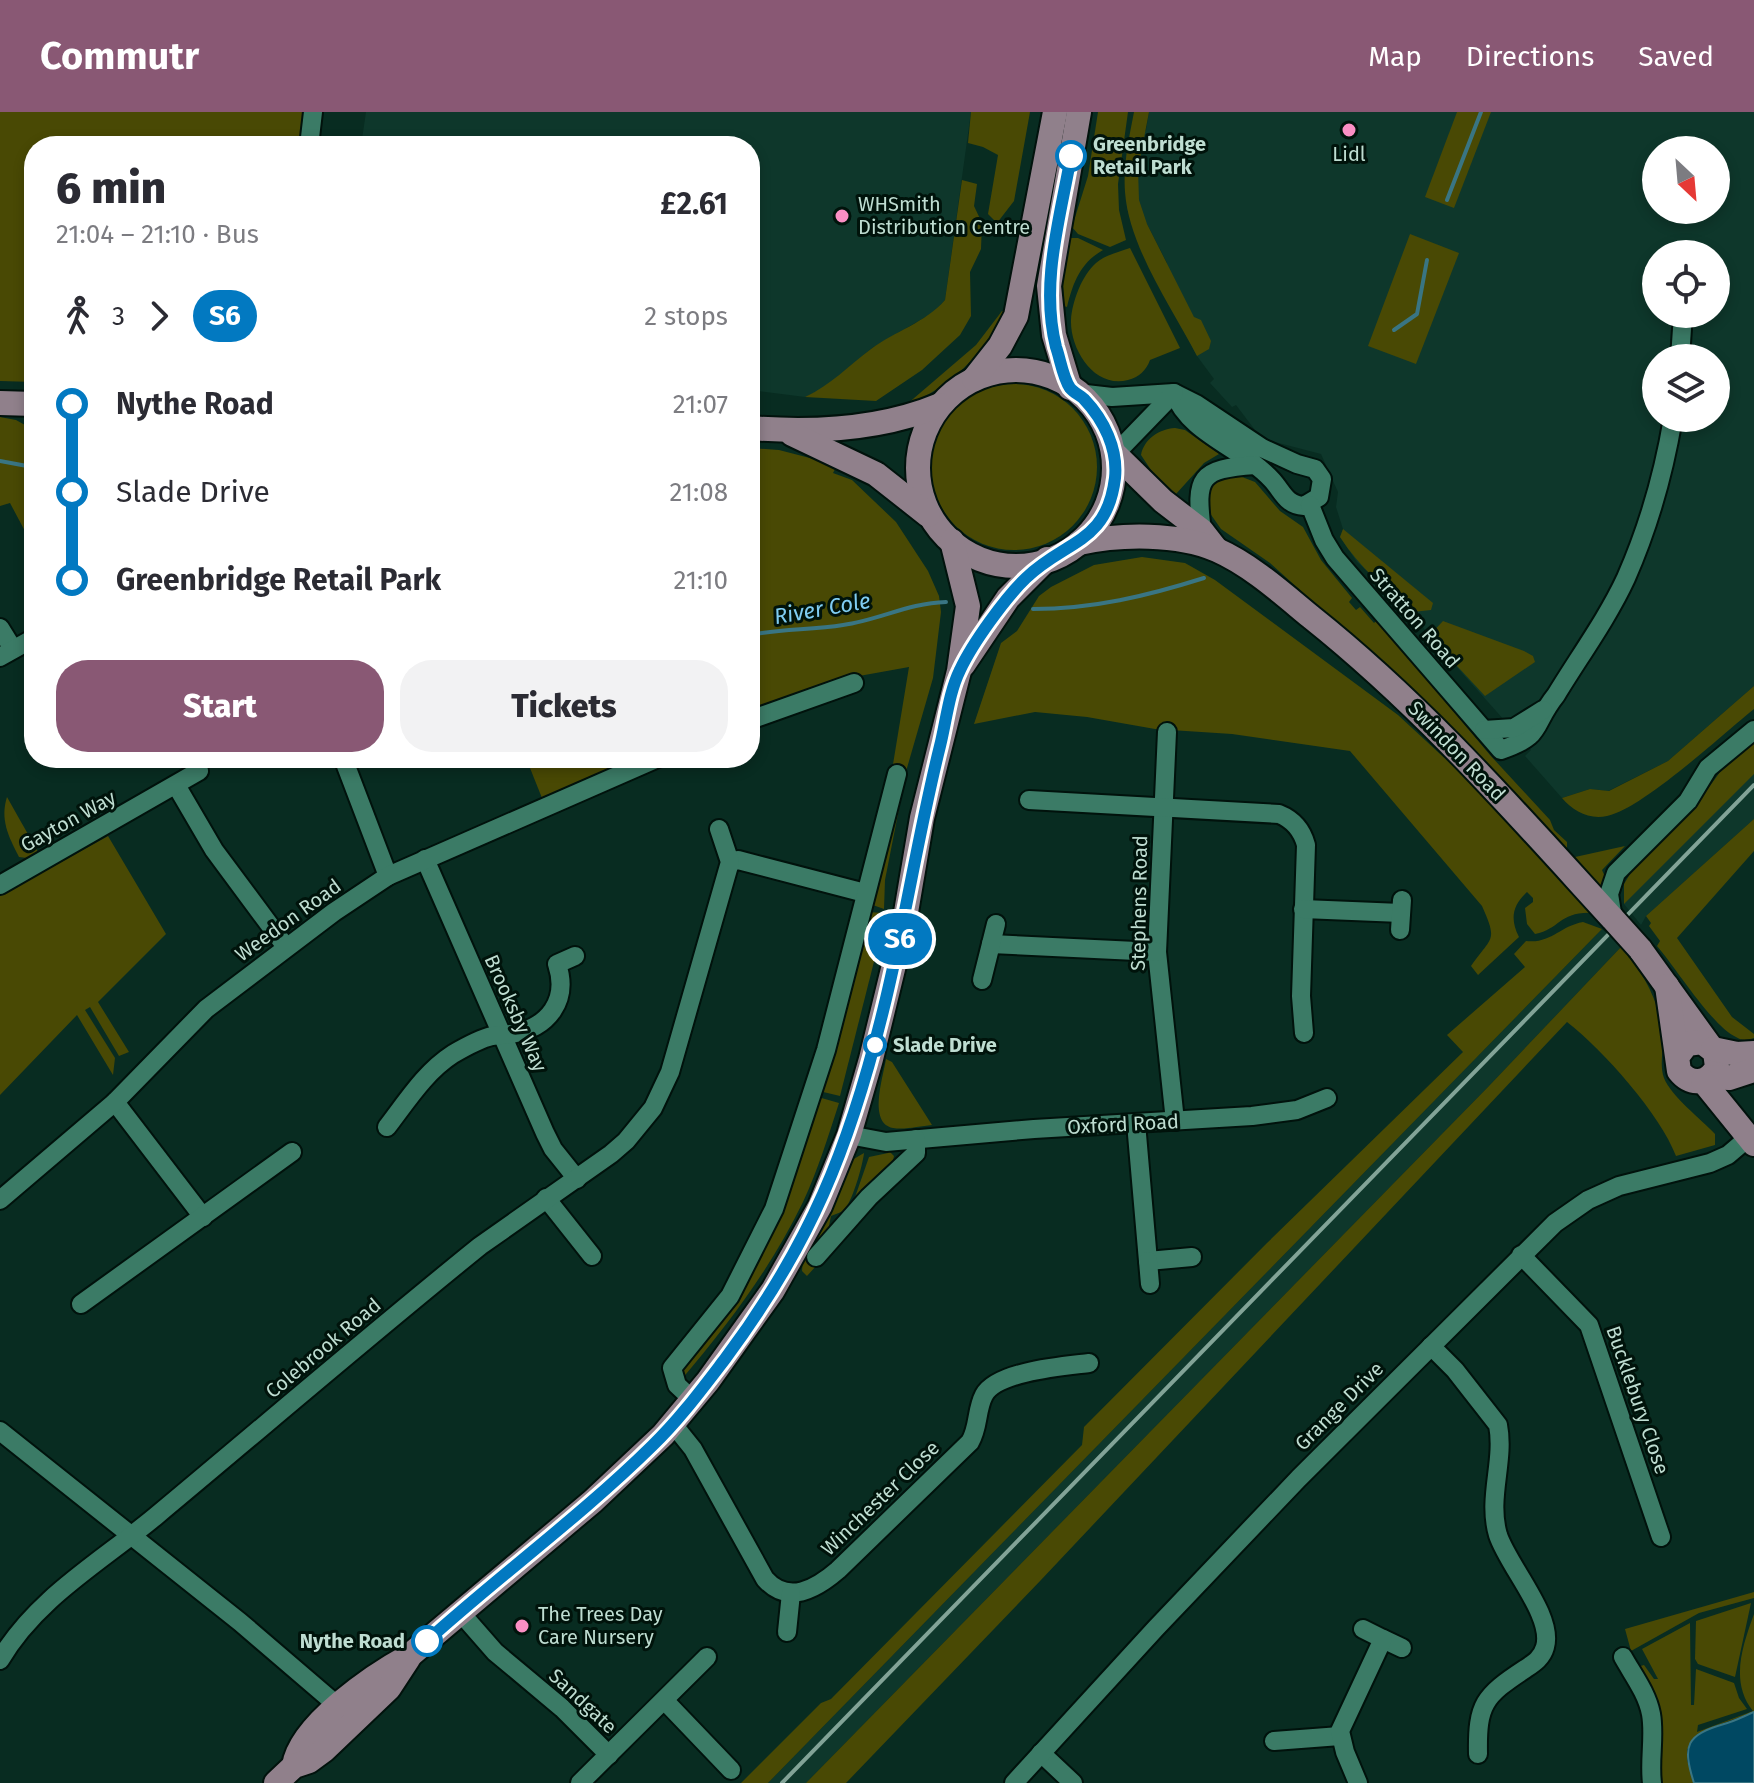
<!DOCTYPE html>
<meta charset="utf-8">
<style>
:root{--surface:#fff;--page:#f2f2f3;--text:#2b2b33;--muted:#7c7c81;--accent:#895874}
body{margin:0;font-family:"Fira Sans",sans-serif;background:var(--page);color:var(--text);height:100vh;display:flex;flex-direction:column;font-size:30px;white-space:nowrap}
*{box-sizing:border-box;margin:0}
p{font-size:26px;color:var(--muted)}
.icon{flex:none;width:44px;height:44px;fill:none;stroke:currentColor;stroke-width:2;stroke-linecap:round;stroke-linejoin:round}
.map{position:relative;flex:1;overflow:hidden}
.side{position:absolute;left:24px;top:24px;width:736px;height:632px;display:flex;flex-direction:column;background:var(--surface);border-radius:32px;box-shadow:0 4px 12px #0003}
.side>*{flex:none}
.badge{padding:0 16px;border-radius:26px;font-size:28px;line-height:52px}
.needle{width:52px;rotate:154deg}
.tools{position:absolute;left:1642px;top:24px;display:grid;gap:16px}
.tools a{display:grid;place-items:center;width:88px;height:88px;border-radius:50%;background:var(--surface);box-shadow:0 4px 12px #0003;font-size:40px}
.map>.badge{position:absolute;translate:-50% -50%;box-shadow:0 0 0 4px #fff}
.legs{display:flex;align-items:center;gap:12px;height:88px;padding:0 32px;font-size:26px}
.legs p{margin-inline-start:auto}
.summary{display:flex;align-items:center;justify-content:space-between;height:136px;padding:0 32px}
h1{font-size:44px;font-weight:800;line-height:60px}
.action{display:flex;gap:16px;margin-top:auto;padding:16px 32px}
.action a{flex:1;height:92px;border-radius:32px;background:var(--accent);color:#fff;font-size:32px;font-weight:800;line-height:92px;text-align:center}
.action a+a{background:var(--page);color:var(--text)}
ul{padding:0 32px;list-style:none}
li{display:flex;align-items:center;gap:28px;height:88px;font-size:30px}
li i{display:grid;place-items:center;width:12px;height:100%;margin:0 10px;background:currentColor}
li i::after{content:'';width:20px;height:20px;margin:-10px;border:6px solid;border-radius:50%;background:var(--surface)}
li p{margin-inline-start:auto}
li:first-child i{background:linear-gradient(#0000 50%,currentColor 0)}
li:last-child i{background:linear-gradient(currentColor 50%,#0000 0)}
header{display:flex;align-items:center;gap:48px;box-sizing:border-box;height:112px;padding:0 40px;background:var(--accent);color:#fff}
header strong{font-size:38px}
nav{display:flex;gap:44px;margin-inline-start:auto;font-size:28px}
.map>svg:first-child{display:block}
.built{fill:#0e372b;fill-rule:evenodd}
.green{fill:#494904}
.water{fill:#004862;stroke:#397583;stroke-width:2}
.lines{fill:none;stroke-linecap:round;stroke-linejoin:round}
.stream{stroke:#397583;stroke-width:4}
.minor-casing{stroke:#01120c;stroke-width:22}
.major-casing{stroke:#01120c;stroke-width:28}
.minor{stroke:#3b7b66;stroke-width:18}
.major{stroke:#90808b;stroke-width:24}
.rail{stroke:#82a397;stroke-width:4}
.major-bridge-casing{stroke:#01120c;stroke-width:28;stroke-linecap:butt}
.major-bridge{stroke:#90808b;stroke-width:24}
.line-1-casing{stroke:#fff;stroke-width:18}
.line-1{stroke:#0279c1;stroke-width:12}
.poi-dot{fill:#fb8fc4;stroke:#00130b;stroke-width:3}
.stop-1-dot{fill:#fff;stroke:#0279c1;stroke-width:4}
.labels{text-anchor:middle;stroke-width:6;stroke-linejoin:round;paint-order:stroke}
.stop-label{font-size:20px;font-weight:bold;fill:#beddd1;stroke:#00130b;text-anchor:start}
.poi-label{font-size:20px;fill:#beddd1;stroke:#00130b;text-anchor:start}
.street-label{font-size:20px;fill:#beddd1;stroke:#00130b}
.water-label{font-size:22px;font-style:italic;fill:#7fcdf2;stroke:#00130b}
</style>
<header>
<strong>Commutr</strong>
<nav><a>Map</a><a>Directions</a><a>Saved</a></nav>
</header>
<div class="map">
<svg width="1754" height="1671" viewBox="0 0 1754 1671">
<rect width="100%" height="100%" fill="#082c21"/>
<!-- built -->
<g class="built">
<path d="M366,0H971L945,188L934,200L872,236L823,277L805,285L750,278V34H361Z"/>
<path d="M1149,0H1754V574L1668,649L1608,679L1590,677L1562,686L1525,644L1531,638L1429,524L1413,500L1357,450L1340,425L1343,417L1336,395L1338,380L1321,342L1271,329L1255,318L1236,293L1232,295L1210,271L1214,267L1197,244L1151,157L1167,151L1147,112L1129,103L1127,96L1125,76L1127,37L1146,18ZM1656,38H1716V98H1656ZM1656,142H1716V202H1656ZM1656,246H1716V306H1656Z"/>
<path d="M1754,653V707L1646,804L1641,813L1624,792L1626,785Z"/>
<path d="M1602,817L1621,835L1488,975L806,1671H768Z"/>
</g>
<!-- green -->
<g class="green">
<path d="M0,0H304L300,34H119L58,31L57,34H34V270L0,269Z"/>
<path d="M971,0H1030L1014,89L997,111L988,102L998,43L983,35L968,31Z"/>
<path d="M1098,0H1128L1118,72L1119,98L1126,128L1110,135L1078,122L1072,115L1088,64Z"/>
<path d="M1134,0H1149L1138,57L1139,88L1147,112L1194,205L1201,208L1211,229L1209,237L1197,244C1172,196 1129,135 1125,80C1123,53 1129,26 1134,0Z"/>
<path d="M1457,0H1491L1454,96L1425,85Z"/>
<path d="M962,68L977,72L974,94L982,111L981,137L970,160L971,204L960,223L922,258L876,289L805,285C831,273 848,254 871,237C895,219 925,211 945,188Z"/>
<path d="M1410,122L1459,141L1416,252L1368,234Z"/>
<path d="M1070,126H1078L1103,138C1080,151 1073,171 1067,195L1064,194L1063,169Z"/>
<path d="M1130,136L1180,236L1150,248C1146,259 1139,265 1128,268C1095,277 1070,238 1071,208C1072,190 1082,163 1096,151C1105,143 1119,140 1130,136Z"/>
<path d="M1002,199L1006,201C985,241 948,277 906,293L976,233Z"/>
<circle cx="1014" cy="355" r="83"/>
<path d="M0,305L16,308L34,318V436L10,391L0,394Z"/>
<path d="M1175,316L1185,318L1219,342L1204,351L1176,382L1153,361L1141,343C1144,327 1159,317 1175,316Z"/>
<path d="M750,336L779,338L837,353L833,361L852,368L896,410L928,459L939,484L941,500L933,566L907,656L885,768L884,797L870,792L909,555L848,566L750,599Z"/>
<path d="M1237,363L1255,370L1280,399L1303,415L1321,448L1352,486L1349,490L1356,498L1360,495L1374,511L1377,508L1490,643L1550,708L1554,718L1567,730V737L1575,745L1625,734L1602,758L1606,767L1601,779L1373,544L1270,451L1221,417L1207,397L1208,374L1223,365Z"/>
<path d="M1343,417L1433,491L1431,498L1413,500C1385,477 1360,456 1340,425Z"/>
<path d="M1142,445L1185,451L1215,468L1398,603L1480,679L1594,801C1559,799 1561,817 1535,822L1527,812L1525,796L1533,790V786L1527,780C1512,794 1510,807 1519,825L1478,863L1471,854C1492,824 1498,830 1482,794L1350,639L1232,622L1155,617L1087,605L1035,600L974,612L1001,531L1017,519L1039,484L1051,475L1094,453Z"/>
<path d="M1443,509L1524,539L1533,544L1535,550L1485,584L1429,524Z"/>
<path d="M1754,574V597C1723,622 1642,697 1607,704C1589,708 1573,699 1562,686L1590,677L1609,679L1668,649Z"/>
<path d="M1754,631V662L1624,792V772L1636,752L1704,682L1720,660Z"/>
<path d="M526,646H638L542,686Z"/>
<path d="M7,685L38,740L27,746L19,745C8,724 0,707 7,685Z"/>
<path d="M1754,707V739L1677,826L1732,905L1754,922V926C1747,928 1742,929 1736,925C1712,914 1676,856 1657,834L1660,829L1649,814L1651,811L1646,804Z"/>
<path d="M108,724L166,822L98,890L129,940L119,944L90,895L85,898L115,946L113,963L77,903L0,983V784Z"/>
<path d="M868,800L884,801L882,818L840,984L819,979Z"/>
<path d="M1583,810L1602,817L768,1671H741L821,1591L831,1587L1082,1333L1084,1315L1267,1131L1463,940L1447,923L1525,855L1514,842L1526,829C1551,832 1560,814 1583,810Z"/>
<path d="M1621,835C1643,860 1659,888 1663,923C1664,937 1659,952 1664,966C1671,984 1701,1007 1715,1022V1033L1676,1044C1660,1002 1604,939 1567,910L1041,1468L846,1671H806L1488,975Z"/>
<path d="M886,947L892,950L932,1013C920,1014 905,1018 893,1016C868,1011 883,966 886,947Z"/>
<path d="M818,985L839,991C828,1025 818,1058 803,1090C771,1156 728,1213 681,1268L679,1253L717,1213Z"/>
<path d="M888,1038L894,1044L892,1053L854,1088L869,1045L888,1041Z"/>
<path d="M864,1041C863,1052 852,1092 843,1099C840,1101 835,1102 831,1104L828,1119L809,1148L811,1155L815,1152L816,1154L807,1164L802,1159L803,1146L852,1048Z"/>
<path d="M1754,1480V1486L1699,1501L1631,1539L1625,1517Z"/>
<path d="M1751,1491L1735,1565L1698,1552L1695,1547L1696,1509Z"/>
<path d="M1754,1502V1600L1715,1614L1687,1637V1648L1694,1671H1656L1637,1555L1644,1553L1654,1567H1658L1642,1537L1690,1511L1691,1593H1694L1696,1557L1734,1571L1739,1586L1747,1597L1698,1613L1697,1620L1753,1599C1730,1570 1742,1535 1754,1502Z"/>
</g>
<!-- water -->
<path class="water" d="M1754,1600V1671H1694C1682,1633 1686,1623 1724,1612C1735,1609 1744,1604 1754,1600Z"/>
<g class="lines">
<!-- stream -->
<g class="stream">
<path d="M1447,88L1481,0"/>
<path d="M1394,218L1417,202L1427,148"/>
<path d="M0,349L27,354L34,358"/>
<path d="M1033,497C1093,497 1147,484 1204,466"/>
<path d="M750,523C781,517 812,518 843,513C880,508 908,491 946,490"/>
</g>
<!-- minor casing -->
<g class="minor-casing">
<g id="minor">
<path d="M309,34L313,0"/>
<path d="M1680,246L1683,202"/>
<path d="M1077,281L1112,285L1174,281L1196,292L1262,336L1297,352L1315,357L1322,367L1319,385L1304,394C1286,393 1283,380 1272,368C1243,336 1189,322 1174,281"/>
<path d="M1115,342L1174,281"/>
<path d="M1310,393L1324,428L1335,446L1501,638C1545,623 1531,614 1556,583C1579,545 1607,507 1626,466C1648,416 1664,360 1673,306"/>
<path d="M1202,419C1195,365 1199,357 1255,353"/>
<path d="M0,516L13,537"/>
<path d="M0,545L34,526"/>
<path d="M750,608L854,571"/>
<path d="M1484,618L1514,616L1543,598"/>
<path d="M1167,620L1157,840L1175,1009"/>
<path d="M343,646L388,764"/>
<path d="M176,673L214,738L286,835"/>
<path d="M1029,688L1279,702C1294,708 1302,718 1306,733L1301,884L1304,921"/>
<path d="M425,747L545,1021L553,1037L577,1067"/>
<path d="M730,750L738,748L865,781"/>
<path d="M0,773L199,659"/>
<path d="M1303,797L1401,801"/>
<path d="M1613,807L1609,782L1616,761L1688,689L1708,656L1754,618"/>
<path d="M1400,818L1402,788"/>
<path d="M991,832L1157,840"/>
<path d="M982,868L996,812"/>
<path d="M115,990L203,1105"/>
<path d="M1136,1011L1148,1149L1192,1145"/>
<path d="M387,1015C407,989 425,960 453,942C465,935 479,927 492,924C498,923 505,923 511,922C549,916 569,888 557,852L575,844"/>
<path d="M849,1023L886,1030L1034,1017L1252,1004L1297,998L1327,986"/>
<path d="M546,1086L592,1144"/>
<path d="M0,1088L115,990L206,897L334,800L388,764L658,646"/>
<path d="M1521,1143L1589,1213L1661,1425"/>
<path d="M816,1145L869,1085L916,1041V1027"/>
<path d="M1148,1149L1150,1172"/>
<path d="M81,1192L292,1040"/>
<path d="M1431,1234L1455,1258L1498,1313C1505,1349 1487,1386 1498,1423C1508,1454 1554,1504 1545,1535C1542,1546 1534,1551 1525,1557C1484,1584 1477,1592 1478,1642"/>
<path d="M693,1288L677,1273L672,1256L730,1184L774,1097L826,938L897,662"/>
<path d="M673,1312L693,1337L765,1467C788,1493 816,1477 838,1458L970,1330C979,1315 976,1298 984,1283C997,1259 1065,1254 1089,1251"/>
<path d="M0,1319L240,1510L338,1594"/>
<path d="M460,1500L495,1540L562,1596L609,1643"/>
<path d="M787,1520L791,1481"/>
<path d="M1383,1527L1402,1536"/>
<path d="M1623,1545C1633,1563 1647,1581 1651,1602C1655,1624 1649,1648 1652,1671"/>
<path d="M0,1548C36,1486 102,1449 156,1404C264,1314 371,1222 480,1134L611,1042L626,1029L653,996L670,960L730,750L719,717"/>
<path d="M665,1589L731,1658"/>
<path d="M1274,1629L1340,1624"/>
<path d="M1041,1641L1073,1671"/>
<path d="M580,1671L707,1545"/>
<path d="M1014,1671L1156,1516L1299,1366L1555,1111L1588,1088L1619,1074L1710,1051L1728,1043L1748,1026"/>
<path d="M1358,1671L1345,1640L1340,1619L1383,1527L1363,1517"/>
</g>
</g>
<!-- major casing -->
<g class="major-casing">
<g id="major">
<circle cx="1016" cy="356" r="98"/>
<path d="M974,267L1000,234L1016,204L1055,0"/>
<path d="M1070,276L1054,223L1049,174L1079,0"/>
<path d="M0,291L34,292"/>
<path d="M750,316C814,321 880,318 940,293"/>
<path d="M792,322L876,362L928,403"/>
<path d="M1115,342L1163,389L1202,419L1216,437"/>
<path d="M1079,431C1120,422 1178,421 1217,438C1251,453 1283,482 1311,505C1424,595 1516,701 1613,807"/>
<path d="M963,553L1008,486L1047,447"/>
<path d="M1640,837L1710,934"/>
<path d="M1667,874L1679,959C1691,974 1708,972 1717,955L1715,940L1702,930L1687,932L1677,945"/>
<path d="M1713,937L1737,942L1754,941"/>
<path d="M1711,965L1729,966L1754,958"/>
<path d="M1703,969L1754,1032"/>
<path d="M294,1654C300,1613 374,1563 409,1544L593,1389L663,1323L708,1269L773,1178L820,1094L849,1023L871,947L904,812L922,706L959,559L968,494L952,429"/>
<path d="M276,1671L294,1654L309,1649L324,1638L389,1576L408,1547"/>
</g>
</g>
<!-- minor -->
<use href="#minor" class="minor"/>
<!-- major -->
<use href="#major" class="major"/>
<!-- rail -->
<path class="rail" d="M782,1671L1754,673"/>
<!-- major-bridge casing -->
<g class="major-bridge-casing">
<path id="major-bridge" d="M1613,807L1640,837"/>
</g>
<!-- major-bridge -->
<use href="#major-bridge" class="major-bridge"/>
</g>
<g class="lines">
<!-- line-1 casing -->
<g class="line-1-casing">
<path id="line-1" d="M427,1529C500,1463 581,1404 652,1334C679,1308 702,1277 725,1247C810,1133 849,1037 883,899C905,811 918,722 940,634C946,610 949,580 960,558C972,532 1005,486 1026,466C1065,428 1107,432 1115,366C1118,337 1104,308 1084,287C1080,283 1074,281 1070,276C1063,266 1060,246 1056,235C1040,171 1060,107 1071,44"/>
</g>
<!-- line-1 -->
<use href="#line-1" class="line-1"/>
</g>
<!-- markers -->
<g class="poi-dot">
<circle cx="1349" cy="18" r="8"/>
<circle cx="842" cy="104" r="8"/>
<circle cx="522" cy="1514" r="8"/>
</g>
<g class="stop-1-dot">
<circle cx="1071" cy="44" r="14"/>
<circle cx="875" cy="933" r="10"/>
<circle cx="427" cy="1529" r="14"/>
</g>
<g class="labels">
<!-- stop labels -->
<g class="stop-label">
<text x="1093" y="39">Greenbridge<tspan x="1093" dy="23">Retail Park</tspan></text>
<text x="893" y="940">Slade Drive</text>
<text x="405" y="1536" text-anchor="end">Nythe Road</text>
</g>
<!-- poi labels -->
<g class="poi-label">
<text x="1349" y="49" text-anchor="middle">Lidl</text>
<text x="858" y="99">WHSmith<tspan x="858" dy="23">Distribution Centre</tspan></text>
<text x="538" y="1509">The Trees Day<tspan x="538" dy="23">Care Nursery</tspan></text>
</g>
<!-- street labels -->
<g class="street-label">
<text transform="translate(1415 506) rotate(49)" y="7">Stratton Road</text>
<text transform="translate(1457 639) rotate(46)" y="7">Swindon Road</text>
<text transform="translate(68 709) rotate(-29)" y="7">Gayton Way</text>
<text transform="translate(1139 791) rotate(-89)" y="7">Stephens Road</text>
<text transform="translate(288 808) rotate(-36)" y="7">Weedon Road</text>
<text transform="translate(516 901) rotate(66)" y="7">Brooksby Way</text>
<text transform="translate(1123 1012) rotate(-3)" y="7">Oxford Road</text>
<text transform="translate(323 1236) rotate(-40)" y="7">Colebrook Road</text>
<text transform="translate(1638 1288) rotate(71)" y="7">Bucklebury Close</text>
<text transform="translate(1339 1294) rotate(-45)" y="7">Grange Drive</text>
<text transform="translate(880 1386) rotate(-44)" y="7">Winchester Close</text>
<text transform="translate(583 1589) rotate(43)" y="7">Sandgate</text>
</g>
<!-- water labels -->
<g class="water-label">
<text transform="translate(822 496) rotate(-10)" y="8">River Cole</text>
</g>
</g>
</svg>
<div class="tools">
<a><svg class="needle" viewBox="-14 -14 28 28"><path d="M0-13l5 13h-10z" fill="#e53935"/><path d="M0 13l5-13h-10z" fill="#7c7c81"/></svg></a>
<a><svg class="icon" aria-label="locate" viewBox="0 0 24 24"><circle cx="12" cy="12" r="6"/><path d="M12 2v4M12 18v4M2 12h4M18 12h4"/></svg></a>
<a><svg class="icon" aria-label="layers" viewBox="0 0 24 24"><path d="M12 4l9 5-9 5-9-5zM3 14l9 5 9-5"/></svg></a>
</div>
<b class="badge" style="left:900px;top:827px;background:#0279c1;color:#fff">S6</b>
<section class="side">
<div class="summary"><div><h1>6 min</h1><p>21:04 – 21:10 · Bus</p></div><b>£2.61</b></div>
<div class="legs"><svg class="icon" aria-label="walk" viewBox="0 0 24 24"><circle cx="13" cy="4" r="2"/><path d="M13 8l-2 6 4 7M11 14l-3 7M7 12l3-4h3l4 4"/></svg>3<svg class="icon" aria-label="forward" viewBox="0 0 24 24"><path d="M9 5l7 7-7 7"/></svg><b class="badge" style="background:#0279c1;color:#fff">S6</b><p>2 stops</p></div>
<ul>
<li><i style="color:#0279c1"></i><b>Nythe Road</b><p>21:07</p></li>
<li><i style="color:#0279c1"></i><span>Slade Drive</span><p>21:08</p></li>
<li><i style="color:#0279c1"></i><b>Greenbridge Retail Park</b><p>21:10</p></li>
</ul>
<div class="action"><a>Start</a><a>Tickets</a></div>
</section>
</div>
